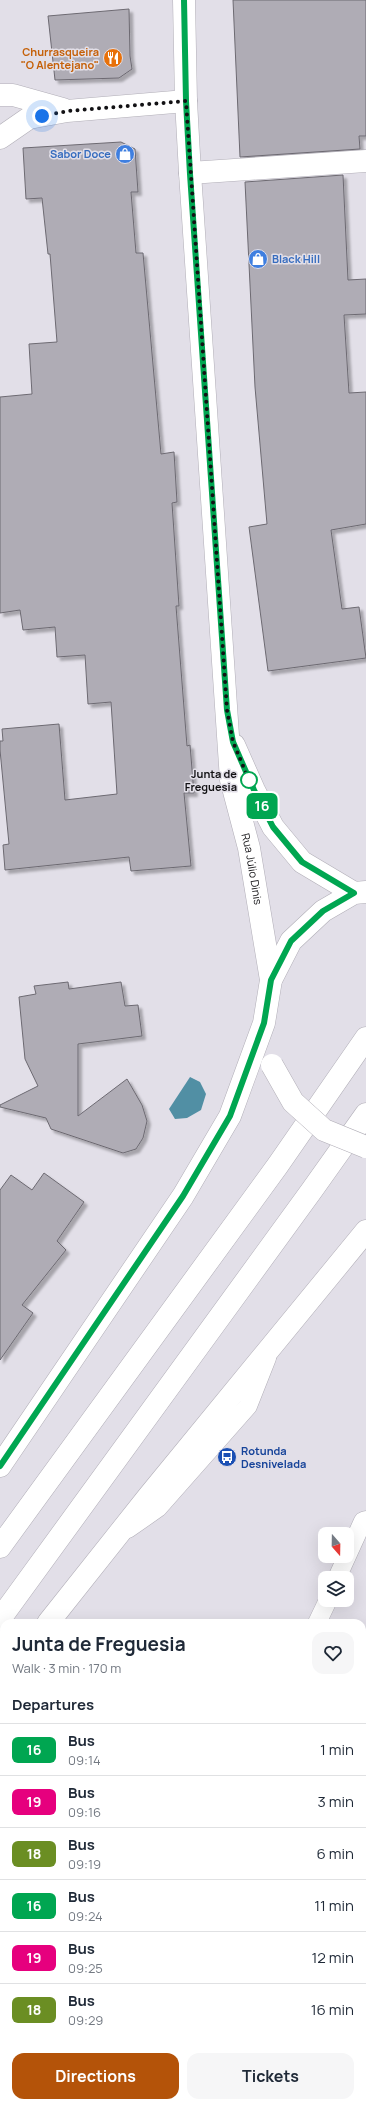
<!DOCTYPE html>
<meta charset="utf-8">
<style>
:root{--surface:#fff;--page:#f6f6f7;--text:#1f2937;--muted:#747a83;--line:#e0e1e3;--accent:#b45309}
body{margin:0;font-family:Manrope,sans-serif;background:var(--page);color:var(--text);height:100vh;display:flex;flex-direction:column;font-size:15px;white-space:nowrap}
*{box-sizing:border-box;margin:0}
p{font-size:13px;color:var(--muted)}
.icon{flex:none;width:22px;height:22px;fill:none;stroke:currentColor;stroke-width:2;stroke-linecap:round;stroke-linejoin:round}
.map{position:relative;flex:1;overflow:hidden}
.panel{position:absolute;left:0px;top:1619px;width:366px;height:488px;display:flex;flex-direction:column;background:var(--surface);border-radius:12px 12px 0 0;box-shadow:0 4px 16px #0002}
.panel>*{flex:none}
.badge{padding:0 8px;border-radius:6px;font-size:14px;line-height:26px}
.needle{width:26px;rotate:160deg}
.tools{position:absolute;left:318px;top:1527px;display:grid;gap:8px}
.tools a{display:grid;place-items:center;width:36px;height:36px;border-radius:8px;background:var(--surface);box-shadow:0 4px 16px #0002;font-size:20px}
.you{position:absolute;width:20px;height:20px;margin:-10px;border:3px solid #fff;border-radius:50%;background:#1a73e8;box-shadow:0 0 0 6px #1a73e833}
.map>.badge{position:absolute;translate:-50% -50%;box-shadow:0 0 0 2px #fff}
h2{padding:0 12px;font-size:15px;line-height:36px}
.round{display:grid;place-items:center;flex:none;width:42px;height:42px;border-radius:12px;background:var(--page)}
.head{display:flex;align-items:center;justify-content:space-between;height:68px;padding:0 12px}
h1{font-size:19px;font-weight:700;line-height:30px}
.action{display:flex;gap:8px;margin-top:auto;padding:8px 12px}
.action a{flex:1;height:46px;border-radius:12px;background:var(--accent);color:#fff;font-size:16px;font-weight:700;line-height:46px;text-align:center}
.action a+a{background:var(--page);color:var(--text)}
ul{padding:0;list-style:none}
li{display:flex;align-items:center;gap:12px;height:52px;padding:0 12px;border-top:1px solid var(--line)}
li div{flex:1}
li b{display:block;font-size:15px}
li em{font-style:normal}
li .badge{min-width:44px;font-weight:700;text-align:center}
.map>svg:first-child{display:block}
.water{fill:#518fa4}
.building{fill:#afacb5;stroke:#6d6a72;filter:url(#shadow)}
.lines{fill:none;stroke-linecap:round;stroke-linejoin:round}
.service-casing{stroke:#b1aeb7;stroke-width:19}
.minor-casing{stroke:#b1aeb7;stroke-width:23}
.primary-casing{stroke:#b1aeb7;stroke-width:23}
.service{stroke:#fff;stroke-width:18}
.minor{stroke:#fff;stroke-width:22}
.primary{stroke:#fff;stroke-width:22}
.minor-bridge-casing{stroke:#b1aeb7;stroke-width:23;stroke-linecap:butt}
.minor-bridge{stroke:#fff;stroke-width:22}
.line-casing{stroke:#fff;stroke-width:9}
.line{stroke:#00a651;stroke-width:6}
.walk{stroke:#121114;stroke-width:4;stroke-dasharray:0 7.2}
.stop-dot{fill:#fff;stroke:#00a651;stroke-width:2}
.labels{text-anchor:middle;stroke-width:3;stroke-linejoin:round;paint-order:stroke}
.food-label{font-size:11px;font-weight:bold;fill:#c56008;stroke:#e2dfe8;text-anchor:end}
.shop-label{font-size:11px;font-weight:bold;fill:#366cbe;stroke:#e2dfe8;text-anchor:end}
.stop-label{font-size:11px;font-weight:bold;fill:#121114;stroke:#e2dfe8;text-anchor:end}
.street-label{font-size:11px;fill:#121114;stroke:#e2dfe8}
.transit-label{font-size:11px;font-weight:bold;fill:#164399;stroke:#e2dfe8;text-anchor:start}
</style>
<div class="map">
<svg width="366" height="2107" viewBox="0 0 366 2107">
<defs>
<filter id="shadow"><feDropShadow dx="3.5" dy="3.5" stdDeviation="1" flood-color="#0004"/></filter>
</defs>
<rect width="100%" height="100%" fill="#e2dfe8"/>
<!-- water -->
<path class="water" d="M190,1077L200,1082L206,1094L201,1110L187,1118L175,1119L169,1109Z"/>
<!-- building -->
<g class="building">
<path d="M233,0H366V136H359L360,149L240,157Z"/>
<path d="M129,9L130,56L132,69L119,78L55,80L48,16Z"/>
<path d="M121,142L135,149L138,192H131L136,253H143L161,454L174,452L177,502L172,503L179,606H176L187,746L190,745L194,793H184L191,866L131,871L129,857L5,870L3,845L9,844L0,750V741H3L2,729L59,724L65,800L117,794L111,702L88,704L85,655L57,657L55,627L23,630L20,610L0,613V397L32,394L29,344L57,342L50,254H48L42,198L26,199L23,148Z"/>
<path d="M343,175L348,280L366,279V314L344,315L349,393L366,392V524L331,530L342,609L359,607L366,658L268,671L249,527L267,524L255,387L245,182Z"/>
<path d="M68,982L69,989L121,982L125,1006L138,1005L142,1036L78,1044V1116L127,1079L142,1105L147,1121L143,1138L136,1149L123,1153L51,1129L46,1118L0,1107V1105L38,1086L25,1059L19,997L36,994L34,986Z"/>
<path d="M44,1173L84,1202L57,1241L66,1250L22,1305L33,1313L0,1360V1190L11,1175L32,1190Z"/>
</g>
<g class="lines">
<!-- service casing -->
<g class="service-casing">
<g id="service">
<path d="M128,1529L158,1508L248,1406L267,1358"/>
<path d="M337,1578L363,1521L366,1520"/>
<path d="M317,1623L328,1600"/>
<path d="M0,1718L4,1721"/>
<path d="M362,1860H366"/>
<path d="M0,2036L4,2043"/>
<path d="M42,2103L45,2107"/>
<path d="M308,2103L310,2107"/>
</g>
</g>
<!-- minor casing -->
<g class="minor-casing">
<g id="minor">
<path id="s1" d="M184,0L186,101L190,173L231,780L249,848L271,980"/>
<path d="M0,95H13L63,109"/>
<path d="M0,138L29,118L67,111L186,101"/>
<path d="M190,173L366,161"/>
<path d="M234,745L254,790L273,827L302,862L354,893"/>
<path d="M0,1466L183,1196L230,1116L264,1023L271,980L291,941L323,911L354,893L366,892"/>
<path d="M48,1623L148,1497L366,1231"/>
<path d="M0,1684L4,1679"/>
</g>
</g>
<!-- primary casing -->
<g class="primary-casing">
<g id="primary">
<path d="M0,1547L278,1165L366,1038"/>
<path d="M0,1619L312,1190L366,1114"/>
</g>
</g>
<!-- service -->
<use href="#service" class="service"/>
<!-- minor -->
<use href="#minor" class="minor"/>
<!-- primary -->
<use href="#primary" class="primary"/>
<!-- minor-bridge casing -->
<g class="minor-bridge-casing">
<path id="minor-bridge" d="M272,1065L293,1102L324,1130L366,1147"/>
</g>
<!-- minor-bridge -->
<use href="#minor-bridge" class="minor-bridge"/>
</g>
<g class="lines">
<!-- line casing -->
<g class="line-casing">
<path id="line" d="M0,1466L183,1196L230,1116L264,1023L271,980L291,941L323,911L354,893L302,862L273,827L254,790L233,742L227,710L190,174L186,101L184,0"/>
</g>
<!-- line -->
<use href="#line" class="line"/>
<!-- walk -->
<path class="walk" d="M42,116L68,111L186,101L227,710L233,742L249,780"/>
</g>
<!-- icons -->
<defs>
<g id="restaurant-disc" transform="scale(1)"><circle r="9.5" fill="#e8710a" stroke="#e2dfe8"/><path d="M-5-6h1v4h1v-4h1v4h1v-4h1v5L-1.5 .5V6h-2V.5L-5-1ZM5-6V6H3V1.5H1.5Q1.5-4 5-6Z" fill="#fff"/></g>
<g id="shop-disc" transform="scale(1)"><circle r="9.5" fill="#3f7fe0" stroke="#e2dfe8"/><path d="M-5-2.5h2.3a2.7 3.5 0 0 1 5.4 0H5L5.5 6h-11ZM-1.5-2.5h3a1.5 2.3 0 0 0-3 0Z" fill="#fff"/></g>
<g id="bus-disc" transform="scale(1)"><circle r="9.5" fill="#1a4fb4" stroke="#e2dfe8"/><path d="M-5-6H5V4H4V6H2V4H-2V6H-4V4H-5ZM-3.5-4V0h7V-4ZM-3.5 1.2v1.5H-2V1.2ZM2 1.2v1.5H3.5V1.2Z" fill="#fff"/></g>
</defs>
<g fill-rule="evenodd">
<use href="#restaurant-disc" x="113" y="58"/>
<use href="#shop-disc" x="125" y="154"/>
<use href="#shop-disc" x="258" y="259"/>
<use href="#bus-disc" x="227" y="1457"/>
</g>
<!-- markers -->
<circle class="stop-dot" cx="249" cy="780" r="8"/>
<g class="labels">
<!-- food labels -->
<g class="food-label">
<text x="99" y="56">Churrasqueira<tspan x="99" dy="13">"O Alentejano"</tspan></text>
</g>
<!-- shop labels -->
<g class="shop-label">
<text x="111" y="158">Sabor Doce</text>
<text x="272" y="263" text-anchor="start">Black Hill</text>
</g>
<!-- stop labels -->
<g class="stop-label">
<text x="237" y="778">Junta de<tspan x="237" dy="13">Freguesia</tspan></text>
</g>
<!-- street labels -->
<g class="street-label">
<text dy="4" stroke="none"><textPath href="#s1" startOffset="873">Rua Júlio Dinis</textPath></text>
</g>
<!-- transit labels -->
<g class="transit-label">
<text x="241" y="1455">Rotunda<tspan x="241" dy="13">Desnivelada</tspan></text>
</g>
</g>
</svg>
<div class="tools">
<a><svg class="needle" viewBox="-14 -14 28 28"><path d="M0-13l5 13h-10z" fill="#e53935"/><path d="M0 13l5-13h-10z" fill="#747a83"/></svg></a>
<a><svg class="icon" aria-label="layers" viewBox="0 0 24 24"><path d="M12 4l9 5-9 5-9-5zM3 14l9 5 9-5"/></svg></a>
</div>
<div class="you" style="left:42px;top:116px"></div>
<b class="badge" style="left:262px;top:806px;background:#00a651;color:#fff">16</b>
<section class="panel">
<div class="head"><div><h1>Junta de Freguesia</h1><p>Walk · 3 min · 170 m</p></div><a class="round"><svg class="icon" aria-label="heart" viewBox="0 0 24 24"><path d="M12 20l-8-8c-3-5 5-10 8-4 3-6 11-1 8 4z"/></svg></a></div>
<h2>Departures</h2>
<ul>
<li><span class="badge" style="background:#00a651;color:#fff">16</span><div><b>Bus</b><p>09:14</p></div><em>1 min</em></li>
<li><span class="badge" style="background:#e6007e;color:#fff">19</span><div><b>Bus</b><p>09:16</p></div><em>3 min</em></li>
<li><span class="badge" style="background:#6b8e23;color:#fff">18</span><div><b>Bus</b><p>09:19</p></div><em>6 min</em></li>
<li><span class="badge" style="background:#00a651;color:#fff">16</span><div><b>Bus</b><p>09:24</p></div><em>11 min</em></li>
<li><span class="badge" style="background:#e6007e;color:#fff">19</span><div><b>Bus</b><p>09:25</p></div><em>12 min</em></li>
<li><span class="badge" style="background:#6b8e23;color:#fff">18</span><div><b>Bus</b><p>09:29</p></div><em>16 min</em></li>
</ul>
<div class="action"><a>Directions</a><a>Tickets</a></div>
</section>
</div>
